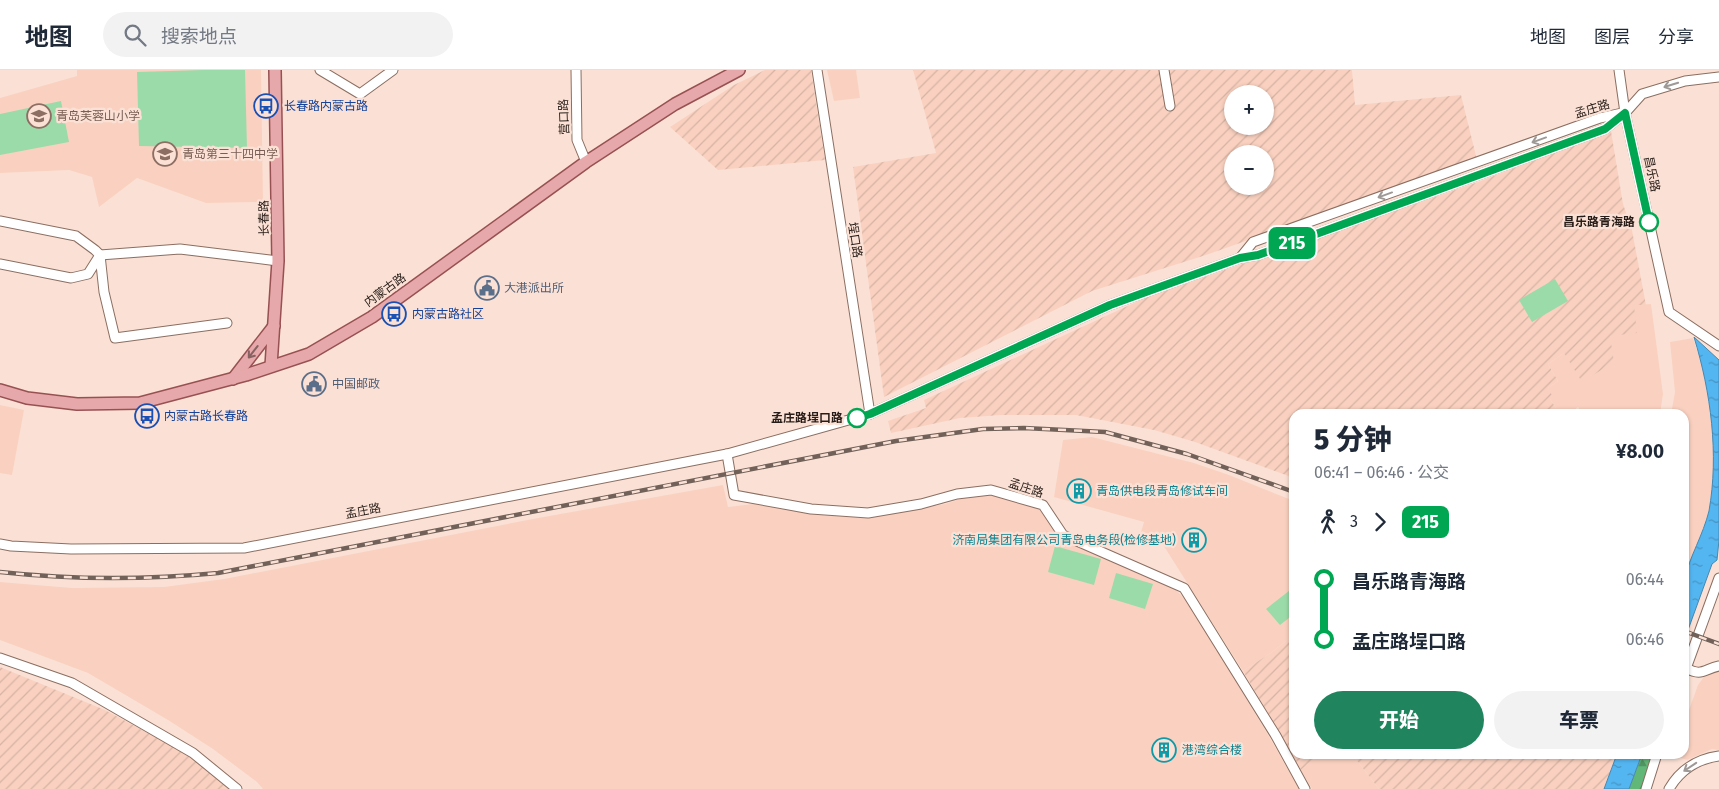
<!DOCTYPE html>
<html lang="zh">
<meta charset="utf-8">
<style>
:root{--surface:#fff;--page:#f2f2f3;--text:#1f2937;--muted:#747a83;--line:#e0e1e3;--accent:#20855f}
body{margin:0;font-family:"Fira Sans","Noto Sans SC",sans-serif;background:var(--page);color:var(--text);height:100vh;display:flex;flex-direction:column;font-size:19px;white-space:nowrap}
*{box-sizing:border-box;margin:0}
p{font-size:16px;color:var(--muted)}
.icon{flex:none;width:28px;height:28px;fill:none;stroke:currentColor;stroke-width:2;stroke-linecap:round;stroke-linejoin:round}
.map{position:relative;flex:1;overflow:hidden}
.side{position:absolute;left:1289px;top:339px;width:400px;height:350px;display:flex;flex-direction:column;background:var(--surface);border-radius:15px;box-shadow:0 1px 4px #0004}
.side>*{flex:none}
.badge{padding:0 10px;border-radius:8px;font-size:18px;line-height:32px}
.tools{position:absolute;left:1224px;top:15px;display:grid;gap:10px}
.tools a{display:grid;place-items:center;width:50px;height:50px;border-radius:50%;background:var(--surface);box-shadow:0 1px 4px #0004;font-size:25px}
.map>.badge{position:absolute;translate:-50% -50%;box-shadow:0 0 0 2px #fff}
.legs{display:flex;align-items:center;gap:8px;height:55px;padding:0 25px;font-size:16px}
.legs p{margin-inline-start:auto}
.head{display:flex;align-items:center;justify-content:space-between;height:85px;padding:0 25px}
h1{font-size:28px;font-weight:800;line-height:38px}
.cta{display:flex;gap:10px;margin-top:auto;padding:10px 25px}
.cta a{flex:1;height:58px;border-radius:30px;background:var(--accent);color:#fff;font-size:20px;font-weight:800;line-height:58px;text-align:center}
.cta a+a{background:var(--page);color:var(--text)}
ul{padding:0 25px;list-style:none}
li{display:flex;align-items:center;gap:18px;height:60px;font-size:19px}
li i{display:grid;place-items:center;width:8px;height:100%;margin:0 6px;background:currentColor}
li i::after{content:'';width:12px;height:12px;margin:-6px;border:4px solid;border-radius:50%;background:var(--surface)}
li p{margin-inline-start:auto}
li:first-child i{background:linear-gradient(#0000 50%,currentColor 0)}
li:last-child i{background:linear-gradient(currentColor 50%,#0000 0)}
header{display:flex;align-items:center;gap:30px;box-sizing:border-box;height:70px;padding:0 25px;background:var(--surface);border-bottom:1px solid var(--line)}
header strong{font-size:24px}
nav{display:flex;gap:28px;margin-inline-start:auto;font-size:18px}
.search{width:350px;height:45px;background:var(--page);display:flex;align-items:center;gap:12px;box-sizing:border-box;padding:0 18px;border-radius:28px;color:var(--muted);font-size:19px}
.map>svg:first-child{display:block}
.built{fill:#fad1c0}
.industrial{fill:url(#industrial-furrows);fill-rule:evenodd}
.forest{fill:url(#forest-firs)}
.park{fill:#9bdba9}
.water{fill:url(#water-ripples);stroke:#4688b0}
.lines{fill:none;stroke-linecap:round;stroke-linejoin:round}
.minor-casing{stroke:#8b6e61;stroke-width:11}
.major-casing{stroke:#985152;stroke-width:14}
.minor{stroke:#fff;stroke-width:9}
.major{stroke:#e6a8aa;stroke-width:11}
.rail-casing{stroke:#716159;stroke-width:4.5}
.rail{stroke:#fbe1d5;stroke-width:2.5;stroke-dasharray:8;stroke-linecap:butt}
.oneway{stroke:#9e9997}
.oneway2{stroke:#866260}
.line-1-casing{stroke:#fff;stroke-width:11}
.line-1{stroke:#00a651;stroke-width:8}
.stop-1-dot{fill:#fff;stroke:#00a651;stroke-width:2.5}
.labels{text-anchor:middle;stroke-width:4.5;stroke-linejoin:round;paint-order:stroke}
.transit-label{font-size:12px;fill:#164399;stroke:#fbe1d5;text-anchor:start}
.street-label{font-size:12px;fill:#271c17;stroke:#fbe1d5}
.education-label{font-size:12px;fill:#785e54;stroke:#fbe1d5;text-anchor:start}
.stop-label{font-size:12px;font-weight:bold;fill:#271c17;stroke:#fbe1d5;text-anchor:end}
.service-label{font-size:12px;fill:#4e5e75;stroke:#fbe1d5;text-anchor:start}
.culture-label{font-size:12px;fill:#0d838f;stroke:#fbe1d5;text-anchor:start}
</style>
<header>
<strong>地图</strong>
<div class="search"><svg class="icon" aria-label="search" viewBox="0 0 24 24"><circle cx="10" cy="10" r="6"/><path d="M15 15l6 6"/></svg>搜索地点</div>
<nav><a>地图</a><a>图层</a><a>分享</a></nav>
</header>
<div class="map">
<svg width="1719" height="719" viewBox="0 0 1719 719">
<defs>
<pattern id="industrial-furrows" width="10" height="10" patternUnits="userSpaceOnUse" patternTransform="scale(1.25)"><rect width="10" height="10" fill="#fad1c0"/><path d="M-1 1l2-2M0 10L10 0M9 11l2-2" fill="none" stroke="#d6b3a4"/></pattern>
<pattern id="forest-firs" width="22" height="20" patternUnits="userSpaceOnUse" patternTransform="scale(1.25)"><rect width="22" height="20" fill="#61b778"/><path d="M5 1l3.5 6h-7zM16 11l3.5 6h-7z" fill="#509461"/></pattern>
<pattern id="water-ripples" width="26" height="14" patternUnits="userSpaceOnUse" patternTransform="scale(1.25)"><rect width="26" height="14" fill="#54b6f1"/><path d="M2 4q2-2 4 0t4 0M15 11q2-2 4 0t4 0" fill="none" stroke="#4693c2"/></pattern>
</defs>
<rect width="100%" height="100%" fill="#fbe1d5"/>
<!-- built -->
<g class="built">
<path d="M77,0H261L263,132L206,133L137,108L99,137L92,107L69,100L0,103V28L77,6Z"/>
<path d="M827,0H856L860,28L834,31Z"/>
<path d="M1651,234L1663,324L1660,344H1583L1578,337L1568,344H1560L1550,329L1548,318L1558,311L1548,294L1564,283L1610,266L1634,235Z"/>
<path d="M1693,268L1702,295L1711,344L1714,371V404L1709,441L1696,479L1684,511V344H1671L1675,322L1670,272Z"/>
<path d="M0,335L24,340L12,405L0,403Z"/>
<path d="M1092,367L1194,393L1229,405L1294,431V565L1272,582L1243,601L1160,470L1141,462L1144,452L1054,427L1063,370Z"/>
<path d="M723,415L728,437L762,433L822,445L862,448L945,434L966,427L985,424L1035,435L1052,454L1064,471L1175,519L1186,530L1267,663L1299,719H263L257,712L213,679L168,650L88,603L0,570V512L72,518L164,517L224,509L538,448Z"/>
<path d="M1719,598V680L1712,679L1687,690L1673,685L1674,684H1684V654L1698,615L1706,604Z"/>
<path d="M1320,684H1352L1379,719H1312L1301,700Z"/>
</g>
<!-- industrial -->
<g class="industrial">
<path d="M765,0H811L825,90L718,100L670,57L734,15Z"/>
<path d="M913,0H1352L1355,35L1461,25L1477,90L1206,185L1092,221L884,327L853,97L936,83ZM1232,24H1265V56H1232ZM1232,84H1265V116H1232Z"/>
<path d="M1611,61L1623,134L1632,160L1646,235H1634L1637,263L1610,266L1614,292L1582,312L1564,283L1548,294L1558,311L1548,318L1553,327L1550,329L1560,344H1294V408L1195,372L1154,360L1076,345H1001L960,348L891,363L888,351L926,338L924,330L1147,227L1478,112Z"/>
<path d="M1294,565V684H1320L1301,700L1243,601L1272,582Z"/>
<path d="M0,597L105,640L194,688L231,719H0Z"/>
<path d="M1352,684H1617L1604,719H1379Z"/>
</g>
<!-- forest -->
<path class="forest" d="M1642,684H1652L1642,719H1629Z"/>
<!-- park -->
<g class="park">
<path d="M203,0H245L247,78L139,76L137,2Z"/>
<path d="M61,31L69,72L0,85V44Z"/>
<path d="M1555,209L1568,231L1532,252L1519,230Z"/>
<path d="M1055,476L1101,489L1094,515L1048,502Z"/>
<path d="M1116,503L1153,514L1145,539L1109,528Z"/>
<path d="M1294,517V544L1280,555L1266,539Z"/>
</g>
<!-- water -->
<g class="water">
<path d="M1694,267L1719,290V470L1717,490L1712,494L1684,571C1684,556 1681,522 1684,510C1690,486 1703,465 1709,441C1719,384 1711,323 1694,267Z"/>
<path d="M1617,684H1642L1629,719H1604Z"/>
</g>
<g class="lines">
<!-- minor casing -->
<g class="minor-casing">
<g id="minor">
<path d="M320,0L360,24L393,0"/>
<path d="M576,0L577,70L586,92"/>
<path d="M817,0L870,344"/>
<path d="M1164,0L1170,36"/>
<path d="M1619,0L1625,43L1669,242L1719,276"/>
<path d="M0,151L76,166L95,180L100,185L104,222L115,268L227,253"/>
<path d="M1240,188L1253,172L1600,48L1622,43"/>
<path d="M0,194L71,208L88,204L100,185L180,179L278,191"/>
<path d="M727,384L734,425L811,439L868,443L921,434L957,424L991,420L1043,435L1063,465L1184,518L1276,666L1305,719"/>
<path d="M0,474L11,476L71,479L244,478L727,384L870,344L1110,235L1240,188L1258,185L1605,59L1625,43L1642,24L1685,11L1719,7"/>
<path d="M0,588L72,613L193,683L237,719"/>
<path d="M1686,598C1702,607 1704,599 1719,596"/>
<path d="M1684,604L1719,508"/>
<path d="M1646,719L1657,684"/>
<path d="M1669,719C1680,700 1697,689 1719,686"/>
</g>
</g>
<!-- major casing -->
<g class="major-casing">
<g id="major">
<path d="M271,296L278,191L275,0"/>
<path d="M233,309L274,256"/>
<path d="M0,320L27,328L77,334L140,333L246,305L309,284L372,247L586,92L675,34L739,0"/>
</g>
</g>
<!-- minor -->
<use href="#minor" class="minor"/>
<!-- major -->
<use href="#major" class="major"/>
<!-- rail casing -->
<g class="rail-casing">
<g id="rail">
<path d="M0,502C73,510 145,510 218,503L896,371L983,359L1024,358L1105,362L1187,384L1294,422"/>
<path d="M1684,561L1719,574"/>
</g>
</g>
<!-- rail -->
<use href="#rail" class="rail"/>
</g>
<!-- one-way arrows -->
<defs><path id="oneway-shaft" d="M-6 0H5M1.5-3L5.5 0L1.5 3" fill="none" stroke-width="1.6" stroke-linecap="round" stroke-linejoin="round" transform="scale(1.25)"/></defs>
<g class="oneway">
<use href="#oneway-shaft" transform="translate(1671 15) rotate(163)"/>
<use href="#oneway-shaft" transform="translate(1539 70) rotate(160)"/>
<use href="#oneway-shaft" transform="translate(1385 125) rotate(160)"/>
<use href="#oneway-shaft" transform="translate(1690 697) rotate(146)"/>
</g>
<use class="oneway2" href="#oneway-shaft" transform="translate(253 282) rotate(128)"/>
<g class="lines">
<!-- line-1 casing -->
<g class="line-1-casing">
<path id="line-1" d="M857,348L870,344L1110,235L1240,188L1258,185L1605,59L1625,43L1649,152"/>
</g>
<!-- line-1 -->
<use href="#line-1" class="line-1"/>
</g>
<!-- icons -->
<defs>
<g id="bus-ring" transform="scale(1.25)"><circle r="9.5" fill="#fbe1d5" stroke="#1a4fb4" stroke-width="1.5"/><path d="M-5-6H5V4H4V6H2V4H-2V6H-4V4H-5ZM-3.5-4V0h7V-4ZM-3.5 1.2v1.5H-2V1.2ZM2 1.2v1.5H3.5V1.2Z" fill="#1a4fb4"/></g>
<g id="school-ring" transform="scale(1.25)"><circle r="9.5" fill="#fbe1d5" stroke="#8d6e63" stroke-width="1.5"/><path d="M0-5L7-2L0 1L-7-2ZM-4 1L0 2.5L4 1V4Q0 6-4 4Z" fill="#8d6e63"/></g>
<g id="civic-ring" transform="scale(1.25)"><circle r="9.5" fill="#fbe1d5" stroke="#5c6f8a" stroke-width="1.5"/><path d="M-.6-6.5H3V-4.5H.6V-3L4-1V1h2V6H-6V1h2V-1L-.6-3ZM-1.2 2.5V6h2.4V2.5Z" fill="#5c6f8a"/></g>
<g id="building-ring" transform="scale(1.25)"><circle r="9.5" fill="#fbe1d5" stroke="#0f9aa8" stroke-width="1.5"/><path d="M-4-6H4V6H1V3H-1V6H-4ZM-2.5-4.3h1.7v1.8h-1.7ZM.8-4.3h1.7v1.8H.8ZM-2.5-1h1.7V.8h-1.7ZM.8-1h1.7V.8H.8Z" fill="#0f9aa8"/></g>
</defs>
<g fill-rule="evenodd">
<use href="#bus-ring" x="266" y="36"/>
<use href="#school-ring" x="39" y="46"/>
<use href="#school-ring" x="165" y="84"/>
<use href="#civic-ring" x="487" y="218"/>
<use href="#bus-ring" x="394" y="244"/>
<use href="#civic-ring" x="314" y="314"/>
<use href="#bus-ring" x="147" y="346"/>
<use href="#building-ring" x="1079" y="421"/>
<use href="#building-ring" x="1194" y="470"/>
<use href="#building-ring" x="1164" y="680"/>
</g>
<!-- markers -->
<g class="stop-1-dot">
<circle cx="1649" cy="152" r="9"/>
<circle cx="857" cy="348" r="9"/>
</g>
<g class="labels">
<!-- transit labels -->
<g class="transit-label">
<text x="284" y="40">长春路内蒙古路</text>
<text x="412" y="248">内蒙古路社区</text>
<text x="164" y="350">内蒙古路长春路</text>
</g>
<!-- street labels -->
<g class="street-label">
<text transform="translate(1592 39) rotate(-17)" y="4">孟庄路</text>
<text transform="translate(564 47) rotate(-92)" y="4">营口路</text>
<text transform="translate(1652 104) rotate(78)" y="4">昌乐路</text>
<text transform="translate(264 148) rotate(-91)" y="4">长春路</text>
<text transform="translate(855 170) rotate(81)" y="4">埕口路</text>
<text transform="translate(385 220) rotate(-36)" y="4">内蒙古路</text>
<text transform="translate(1026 418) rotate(18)" y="4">孟庄路</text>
<text transform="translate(363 441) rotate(-11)" y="4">孟庄路</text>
</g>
<!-- education labels -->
<g class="education-label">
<text x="56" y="50">青岛芙蓉山小学</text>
<text x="182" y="88">青岛第三十四中学</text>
</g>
<!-- stop labels -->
<g class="stop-label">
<text x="1635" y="156">昌乐路青海路</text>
<text x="843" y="352">孟庄路埕口路</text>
</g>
<!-- service labels -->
<g class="service-label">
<text x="504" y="222">大港派出所</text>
<text x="332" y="318">中国邮政</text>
</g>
<!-- culture labels -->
<g class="culture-label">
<text x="1096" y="425">青岛供电段青岛修试车间</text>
<text x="1176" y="474" text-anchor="end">济南局集团有限公司青岛电务段(检修基地)</text>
<text x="1182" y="684">港湾综合楼</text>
</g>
</g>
</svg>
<div class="tools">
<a>+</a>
<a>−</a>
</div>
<b class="badge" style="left:1292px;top:173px;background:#00a651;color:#fff">215</b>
<section class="side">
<div class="head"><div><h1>5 分钟</h1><p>06:41 – 06:46 · 公交</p></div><b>¥8.00</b></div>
<div class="legs"><svg class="icon" aria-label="walk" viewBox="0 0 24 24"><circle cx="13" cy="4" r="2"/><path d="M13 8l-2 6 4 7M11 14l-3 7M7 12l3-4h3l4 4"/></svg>3<svg class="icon" aria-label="forward" viewBox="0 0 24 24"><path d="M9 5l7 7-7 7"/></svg><b class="badge" style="background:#00a651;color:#fff">215</b></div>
<ul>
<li><i style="color:#00a651"></i><b>昌乐路青海路</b><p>06:44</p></li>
<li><i style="color:#00a651"></i><b>孟庄路埕口路</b><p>06:46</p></li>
</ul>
<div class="cta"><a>开始</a><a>车票</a></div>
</section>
</div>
